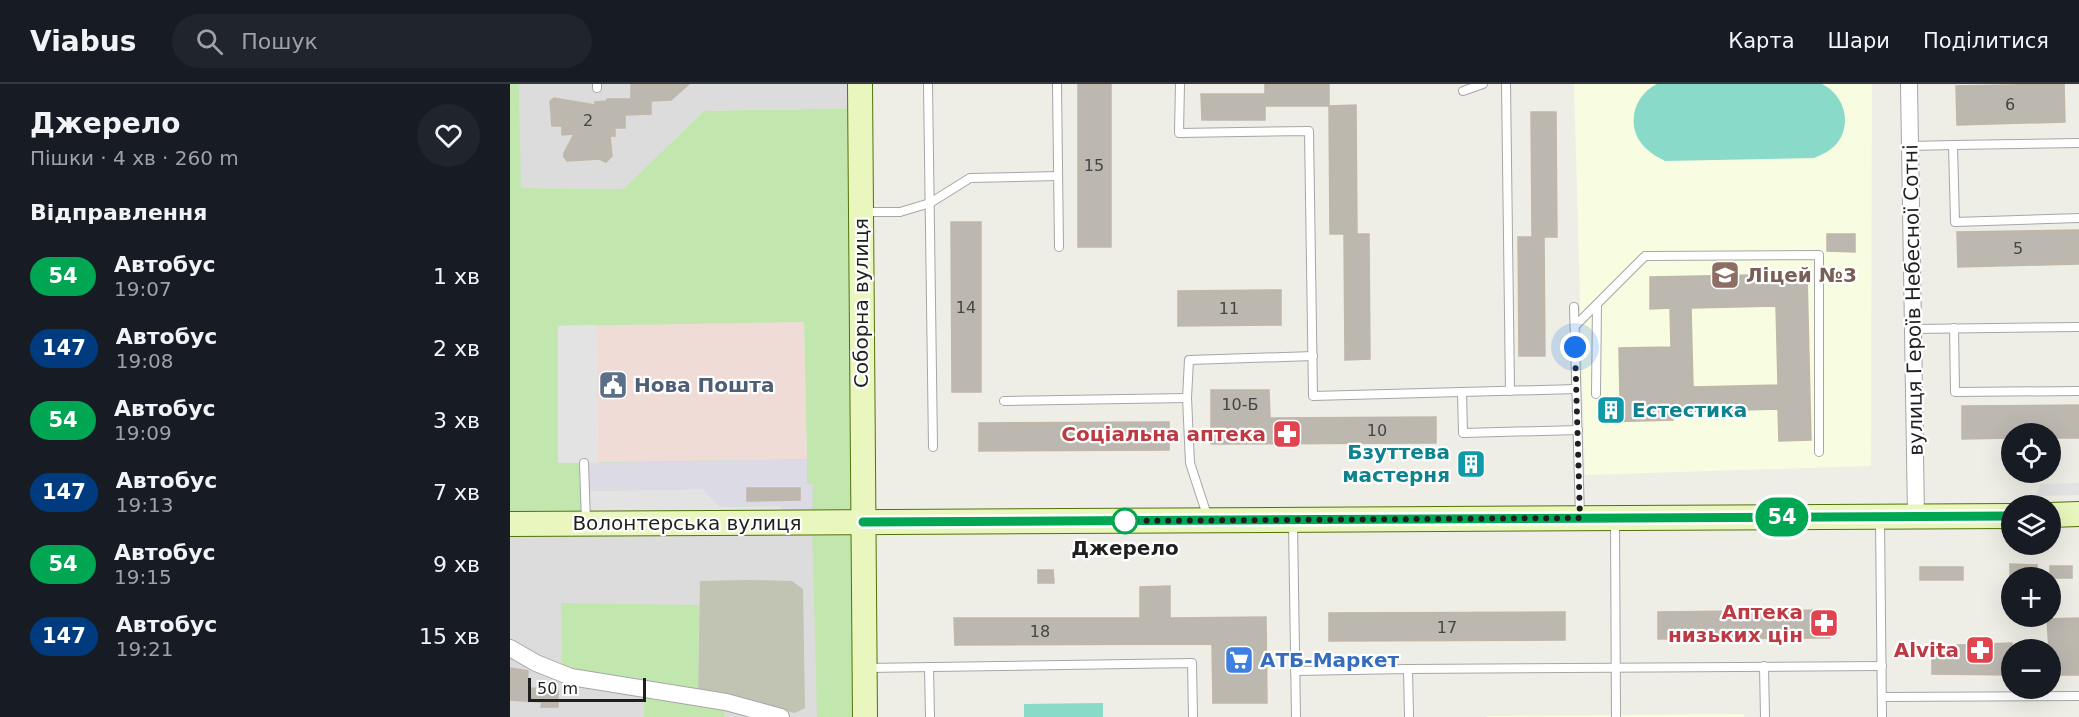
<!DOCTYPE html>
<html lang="uk">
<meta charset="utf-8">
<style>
:root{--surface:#171b24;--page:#20242c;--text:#f1f3f6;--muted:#9ea1a6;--line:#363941}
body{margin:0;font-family:"DejaVu Sans",sans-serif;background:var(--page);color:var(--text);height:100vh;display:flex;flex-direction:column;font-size:22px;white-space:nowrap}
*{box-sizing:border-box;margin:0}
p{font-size:20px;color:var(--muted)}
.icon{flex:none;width:33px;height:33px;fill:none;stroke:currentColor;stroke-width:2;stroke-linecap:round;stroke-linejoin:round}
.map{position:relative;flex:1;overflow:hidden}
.drawer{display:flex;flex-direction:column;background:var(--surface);width:510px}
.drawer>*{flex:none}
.badge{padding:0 12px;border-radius:20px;font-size:21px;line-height:39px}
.fabs{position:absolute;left:1491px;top:339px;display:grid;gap:12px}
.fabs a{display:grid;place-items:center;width:60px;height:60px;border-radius:50%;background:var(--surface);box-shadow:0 6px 24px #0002;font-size:30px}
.scale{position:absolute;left:18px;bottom:15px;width:118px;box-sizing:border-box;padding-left:6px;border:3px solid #1f1f1f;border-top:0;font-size:16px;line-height:21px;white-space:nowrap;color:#1f1f1f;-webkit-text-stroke:4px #fff;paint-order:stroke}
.you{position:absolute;width:30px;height:30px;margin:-15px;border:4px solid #fff;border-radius:50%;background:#1a73e8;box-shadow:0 0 0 9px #1a73e833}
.map>.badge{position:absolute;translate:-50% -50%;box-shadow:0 0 0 3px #fff}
h2{padding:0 30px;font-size:22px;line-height:54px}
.round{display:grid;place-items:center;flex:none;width:63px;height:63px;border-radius:32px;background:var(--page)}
.head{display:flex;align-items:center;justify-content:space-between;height:102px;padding:0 30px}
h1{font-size:28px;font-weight:600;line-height:45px}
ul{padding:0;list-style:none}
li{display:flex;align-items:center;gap:18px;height:72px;padding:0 30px}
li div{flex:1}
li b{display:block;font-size:22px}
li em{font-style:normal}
li .badge{min-width:66px;font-weight:700;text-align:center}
header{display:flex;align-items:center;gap:36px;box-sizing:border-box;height:84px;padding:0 30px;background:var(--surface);border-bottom:2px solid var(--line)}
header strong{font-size:28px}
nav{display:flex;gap:33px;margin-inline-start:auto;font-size:21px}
.search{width:420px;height:54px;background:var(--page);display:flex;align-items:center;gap:15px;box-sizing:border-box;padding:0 21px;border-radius:33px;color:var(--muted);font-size:22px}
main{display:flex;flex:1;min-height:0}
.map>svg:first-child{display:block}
.residential{fill:#dddcdc}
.commercial{fill:#efdcd6}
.education{fill:#f8fde1}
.construction{fill:#c1c4b2}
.grass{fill:#c1e7af;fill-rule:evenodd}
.pitch{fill:#89dac9}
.parking{fill:#e3e3e3}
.plaza{fill:#dcdae5}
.building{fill:#bcb7af;stroke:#c0b7a9;stroke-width:1.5;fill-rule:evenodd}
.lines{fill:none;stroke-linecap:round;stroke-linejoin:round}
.lane-casing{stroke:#a6a6a6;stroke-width:10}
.street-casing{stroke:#a6a6a6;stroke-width:18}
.secondary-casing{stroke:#54720b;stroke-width:26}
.lane{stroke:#fff;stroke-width:8}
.street{stroke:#fff;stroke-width:16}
.secondary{stroke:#e9f6bd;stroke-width:24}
.line-casing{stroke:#fff;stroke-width:14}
.line{stroke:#00a651;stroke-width:9}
.walk{stroke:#1f1f1f;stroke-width:6;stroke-dasharray:0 10.8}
.stop-dot{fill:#fff;stroke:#00a651;stroke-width:3}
.labels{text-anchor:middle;stroke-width:4.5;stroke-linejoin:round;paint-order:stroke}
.number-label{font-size:16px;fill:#464543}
.education-label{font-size:20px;font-weight:bold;fill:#785e54;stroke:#fff;text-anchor:start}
.street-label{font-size:20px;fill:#1f1f1f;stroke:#fff}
.service-label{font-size:20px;font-weight:bold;fill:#4e5e75;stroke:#fff;text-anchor:start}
.culture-label{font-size:20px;font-weight:bold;fill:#0d838f;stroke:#fff;text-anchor:start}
.health-label{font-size:20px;font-weight:bold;fill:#be3a42;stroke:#fff;text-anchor:end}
.stop-label{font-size:20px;font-weight:bold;fill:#1f1f1f;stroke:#fff}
.shop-label{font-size:20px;font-weight:bold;fill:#366cbe;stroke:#fff;text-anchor:start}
</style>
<header>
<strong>Viabus</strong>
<div class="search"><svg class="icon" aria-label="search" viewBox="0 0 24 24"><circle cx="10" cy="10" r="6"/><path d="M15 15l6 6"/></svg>Пошук</div>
<nav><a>Карта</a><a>Шари</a><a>Поділитися</a></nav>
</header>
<main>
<section class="drawer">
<div class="head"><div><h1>Джерело</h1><p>Пішки · 4 хв · 260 m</p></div><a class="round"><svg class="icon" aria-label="heart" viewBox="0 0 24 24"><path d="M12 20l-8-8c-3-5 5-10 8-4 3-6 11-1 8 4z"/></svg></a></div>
<h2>Відправлення</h2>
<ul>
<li><span class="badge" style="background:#00a651;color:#fff">54</span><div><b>Автобус</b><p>19:07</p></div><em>1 хв</em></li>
<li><span class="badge" style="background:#003b80;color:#fff">147</span><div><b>Автобус</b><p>19:08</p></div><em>2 хв</em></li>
<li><span class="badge" style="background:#00a651;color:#fff">54</span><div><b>Автобус</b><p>19:09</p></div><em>3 хв</em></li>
<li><span class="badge" style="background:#003b80;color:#fff">147</span><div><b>Автобус</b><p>19:13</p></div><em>7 хв</em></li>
<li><span class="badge" style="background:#00a651;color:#fff">54</span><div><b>Автобус</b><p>19:15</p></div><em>9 хв</em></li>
<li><span class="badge" style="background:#003b80;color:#fff">147</span><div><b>Автобус</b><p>19:21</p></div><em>15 хв</em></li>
</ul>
</section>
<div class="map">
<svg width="1569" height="633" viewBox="0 0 1569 633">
<rect width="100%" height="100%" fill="#efeee6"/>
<!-- residential -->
<g class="residential">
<path d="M9,0H350V24L194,27L113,105L10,104Z"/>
<path d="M326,438L355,633H0V440Z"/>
</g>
<!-- commercial -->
<path class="commercial" d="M294,238L297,375L88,379L86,241Z"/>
<!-- education -->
<g class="education">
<path d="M1064,0H1362L1361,382L1075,391Z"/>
<path d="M1234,630V633H977V632Z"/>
</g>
<!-- construction -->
<path class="construction" d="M238,496L282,497L293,505L295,624L285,629L188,608L190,497Z"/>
<!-- grass -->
<g class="grass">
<path d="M0,0H9L11,104L113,105L194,27L350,24L355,633H307L302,439L0,440ZM294,238L297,375L48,379V242Z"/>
<path d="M51,519L189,521L188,608L55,586L52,582Z"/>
<path d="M134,610L207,622L214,627L215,633H134Z"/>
</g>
<!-- pitch -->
<g class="pitch">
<path d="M1147,0H1312C1337,12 1344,47 1321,65C1316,69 1310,71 1304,74L1155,77C1150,74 1143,71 1139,67C1115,49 1120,13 1147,0Z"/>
<path d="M593,619V633H514V620Z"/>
</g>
<!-- parking -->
<g class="parking">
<path d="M86,241L88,379H48V242Z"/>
<path d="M1530,400L1569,399V411L1526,412Z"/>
<path d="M193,405L211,423L270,422L284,439H76L74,407Z"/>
</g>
<!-- plaza -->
<path class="plaza" d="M297,375V400H303L302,439H284L270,422L210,423L192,405L74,407V379Z"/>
<!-- building -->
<g class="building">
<path d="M121,0H179L161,16L141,17V30L115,31V44H105V52H100L102,72L96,78L89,75L57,77L54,73V69L64,50L52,51V42H42L40,17L44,14L85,21V18L97,17V15H121Z"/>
<rect x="568" y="0" width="33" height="163"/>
<path d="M755,0H819V22H755V36H692L691,10H755Z"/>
<path d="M1554,0L1555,38L1447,41L1446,2Z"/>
<path d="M846,21L847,150H859L860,275L835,276L834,150H820L819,22Z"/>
<path d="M1021,28H1046L1047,153H1022Z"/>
<path d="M441,138H471V308H442Z"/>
<path d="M1569,146V180L1448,183L1447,148Z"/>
<path d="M1317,150H1345V168L1317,167Z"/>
<path d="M1008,153H1034L1035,272H1009Z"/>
<path d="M1297,190L1301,356L1269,357L1268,325L1163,328V336L1092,338V314L1110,313L1109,264L1161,263L1160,224L1140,225V193ZM1266,222L1268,301L1183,303L1181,224Z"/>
<path d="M771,206V241L668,242V207Z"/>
<path d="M701,306H759L760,334L926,333V359L701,360Z"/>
<path d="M1569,321V354H1540V350H1502V354L1452,355V322Z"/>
<path d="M659,338V366L469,367V339Z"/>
<path d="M953,374H969L970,386L953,387Z"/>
<path d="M237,404H290V416L237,417Z"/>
<path d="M1500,480L1527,481V493H1500Z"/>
<rect x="1540" y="482" width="22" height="12"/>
<rect x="1410" y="483" width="43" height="13"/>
<path d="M528,486H543L544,499H528Z"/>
<path d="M660,502V534L756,533L757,619H703L702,560L445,561L444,534H630V503Z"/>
<path d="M1320,526V554L1148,555V528Z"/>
<path d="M1055,528V556L819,557V529Z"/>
<path d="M1569,534V591H1540V566H1539L1537,535Z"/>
<path d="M1502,559V591L1422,590V562Z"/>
<path d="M0,584L18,587L17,604L48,605V623H31L32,618L0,616Z"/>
</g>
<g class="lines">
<!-- lane casing -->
<g class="lane-casing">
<g id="lane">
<path d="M418,0L423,363"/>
<path d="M547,0L549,163"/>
<path d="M670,0L669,49L799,47L803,312L1066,305"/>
<path d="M996,0L1000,307"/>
<path d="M87,4V0"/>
<path d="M953,7L973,0"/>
<path d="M1569,59L1443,61L1445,138L1569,134"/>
<path d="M1400,62L1443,61"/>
<path d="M354,128H390L420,119L460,94L548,92"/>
<path d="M1064,223L1070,433"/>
<path d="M1065,242L1087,220"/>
<path d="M1444,244L1445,308L1569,307"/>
<path d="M1403,245L1569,243"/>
<path d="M952,308L953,349L1068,346"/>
<path d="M1086,310L1087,220L1135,172L1309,171V368"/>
<path d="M494,317L677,314"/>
<path d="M74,379L76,438"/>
<path d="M698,434L680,379L677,314L679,276L803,272"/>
<path d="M1370,436L1372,633"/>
<path d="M1105,437L1106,633"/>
<path d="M783,439L786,633"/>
<path d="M1254,582L1255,633"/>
<path d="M419,583L420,633"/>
<path d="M356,584L682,579L683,633"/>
<path d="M898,585L1372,582"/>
<path d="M785,587L898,585L899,633"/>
<path d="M1372,613L1569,612"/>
</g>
</g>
<!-- street casing -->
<g class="street-casing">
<g id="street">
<path d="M1399,0L1406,432"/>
<path d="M0,564L26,579L61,593L216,618L271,633"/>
</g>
</g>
<!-- secondary casing -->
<g class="secondary-casing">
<g id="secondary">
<path d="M350,0L355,633"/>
<path d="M1540,431L1569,430"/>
<path d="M0,440L1502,432"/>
</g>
</g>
<!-- lane -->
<use href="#lane" class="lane"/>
<!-- street -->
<use href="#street" class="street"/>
<!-- secondary -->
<use href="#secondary" class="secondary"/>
</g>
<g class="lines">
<!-- line casing -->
<g class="line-casing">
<path id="line" d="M353,438L1502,432"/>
</g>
<!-- line -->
<use href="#line" class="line"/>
<!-- walk -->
<path class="walk" d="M615,437L1070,434L1065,263"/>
</g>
<!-- icons -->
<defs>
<g id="school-square" transform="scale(1.5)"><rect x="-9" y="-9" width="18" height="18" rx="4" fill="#8d6e63" stroke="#fff"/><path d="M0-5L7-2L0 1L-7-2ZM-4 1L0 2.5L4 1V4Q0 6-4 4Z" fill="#fff"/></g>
<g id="civic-square" transform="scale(1.5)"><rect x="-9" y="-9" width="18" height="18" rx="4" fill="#5c6f8a" stroke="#fff"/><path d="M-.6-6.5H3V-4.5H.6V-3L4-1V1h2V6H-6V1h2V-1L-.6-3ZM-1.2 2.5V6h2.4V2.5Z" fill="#fff"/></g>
<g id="building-square" transform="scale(1.5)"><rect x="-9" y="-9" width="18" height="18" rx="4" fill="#0f9aa8" stroke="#fff"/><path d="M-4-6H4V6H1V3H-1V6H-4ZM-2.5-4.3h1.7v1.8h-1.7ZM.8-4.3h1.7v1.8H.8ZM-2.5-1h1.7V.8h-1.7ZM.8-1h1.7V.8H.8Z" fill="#fff"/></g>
<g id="pharmacy-square" transform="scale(1.5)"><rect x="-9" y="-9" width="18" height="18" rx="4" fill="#e0444e" stroke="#fff"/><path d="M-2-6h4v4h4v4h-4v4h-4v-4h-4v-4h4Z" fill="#fff"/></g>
<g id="supermarket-square" transform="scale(1.5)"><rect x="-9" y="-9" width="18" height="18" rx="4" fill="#3f7fe0" stroke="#fff"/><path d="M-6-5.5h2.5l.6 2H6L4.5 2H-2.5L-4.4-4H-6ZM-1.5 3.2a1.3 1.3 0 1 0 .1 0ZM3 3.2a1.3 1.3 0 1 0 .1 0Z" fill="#fff"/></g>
</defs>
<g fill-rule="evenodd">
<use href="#school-square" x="1215" y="191"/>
<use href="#civic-square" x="103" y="301"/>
<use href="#building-square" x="1101" y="326"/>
<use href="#pharmacy-square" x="777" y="350"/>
<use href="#building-square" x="961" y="380"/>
<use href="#pharmacy-square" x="1314" y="539"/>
<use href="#pharmacy-square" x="1470" y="566"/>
<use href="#supermarket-square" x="729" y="576"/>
</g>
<!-- markers -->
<circle class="stop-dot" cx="615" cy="437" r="12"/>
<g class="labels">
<!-- number labels -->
<g class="number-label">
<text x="1500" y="26">6</text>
<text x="78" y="42">2</text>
<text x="584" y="87">15</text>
<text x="1508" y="170">5</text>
<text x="456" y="229">14</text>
<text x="719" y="230">11</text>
<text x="730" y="326">10-Б</text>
<text x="867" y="352">10</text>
<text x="937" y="549">17</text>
<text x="530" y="553">18</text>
</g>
<!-- education labels -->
<g class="education-label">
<text x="1236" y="198">Ліцей №3</text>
</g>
<!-- street labels -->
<g class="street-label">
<text transform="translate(1403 216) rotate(-91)" y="7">вулиця Героїв Небесної Сотні</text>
<text transform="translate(351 219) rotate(-90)" y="7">Соборна вулиця</text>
<text x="177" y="446">Волонтерська вулиця</text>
</g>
<!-- service labels -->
<g class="service-label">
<text x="124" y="308">Нова Пошта</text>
</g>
<!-- culture labels -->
<g class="culture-label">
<text x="1122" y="333">Естестика</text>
<text x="940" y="375" text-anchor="end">Бзуттева<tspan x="940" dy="23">мастерня</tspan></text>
</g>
<!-- health labels -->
<g class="health-label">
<text x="756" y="357">Соціальна аптека</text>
<text x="1293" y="535">Аптека<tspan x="1293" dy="23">низьких цін</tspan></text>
<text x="1449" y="573">Alvita</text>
</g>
<!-- stop labels -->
<g class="stop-label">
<text x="615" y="471">Джерело</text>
</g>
<!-- shop labels -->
<g class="shop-label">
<text x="750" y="583">АТБ-Маркет</text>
</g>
</g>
</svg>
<div class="fabs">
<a><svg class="icon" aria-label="locate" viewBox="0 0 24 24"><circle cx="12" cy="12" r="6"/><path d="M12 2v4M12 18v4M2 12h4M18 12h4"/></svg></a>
<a><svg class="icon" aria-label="layers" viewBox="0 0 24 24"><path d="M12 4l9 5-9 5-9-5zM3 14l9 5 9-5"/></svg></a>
<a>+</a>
<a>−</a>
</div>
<div class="scale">50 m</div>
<div class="you" style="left:1065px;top:263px"></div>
<b class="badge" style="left:1272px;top:433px;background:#00a651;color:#fff">54</b>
</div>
</main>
